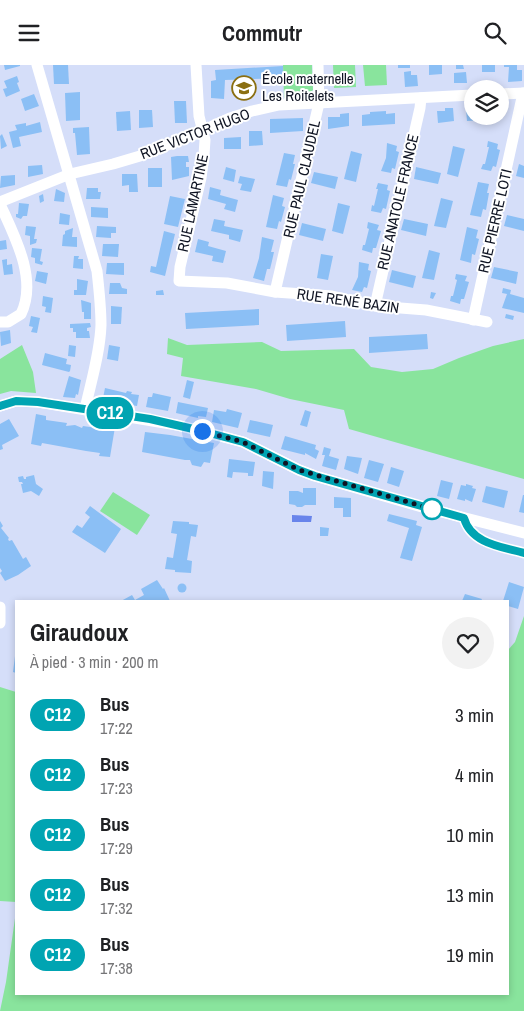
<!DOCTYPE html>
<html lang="fr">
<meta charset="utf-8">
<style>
:root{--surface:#fff;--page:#f2f2f2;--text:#202124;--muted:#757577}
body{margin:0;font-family:"Archivo Narrow",sans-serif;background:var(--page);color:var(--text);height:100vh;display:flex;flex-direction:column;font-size:19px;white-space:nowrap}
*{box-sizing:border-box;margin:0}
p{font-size:16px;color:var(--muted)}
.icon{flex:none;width:28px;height:28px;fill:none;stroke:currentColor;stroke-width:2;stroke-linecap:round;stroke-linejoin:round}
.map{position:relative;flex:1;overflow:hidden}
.side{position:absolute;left:15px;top:535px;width:494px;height:395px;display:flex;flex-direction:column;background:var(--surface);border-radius:0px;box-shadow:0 2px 8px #0003}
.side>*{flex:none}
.badge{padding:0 10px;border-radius:16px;font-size:18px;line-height:32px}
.controls{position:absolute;left:464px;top:15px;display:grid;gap:10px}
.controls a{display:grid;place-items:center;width:45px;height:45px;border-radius:50%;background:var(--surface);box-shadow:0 2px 8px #0003;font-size:25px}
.you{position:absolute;width:25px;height:25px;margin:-12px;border:4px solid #fff;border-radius:50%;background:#1a73e8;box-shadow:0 0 0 8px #1a73e833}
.map>.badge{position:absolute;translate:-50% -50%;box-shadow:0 0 0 2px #fff}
.round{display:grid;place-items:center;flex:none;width:52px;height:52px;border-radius:26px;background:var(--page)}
.head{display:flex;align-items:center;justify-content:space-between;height:85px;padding:0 15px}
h1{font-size:24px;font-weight:700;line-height:38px}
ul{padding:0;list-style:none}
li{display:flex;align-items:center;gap:15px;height:60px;padding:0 15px}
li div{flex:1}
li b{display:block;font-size:19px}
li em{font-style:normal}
li .badge{min-width:55px;font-weight:700;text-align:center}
header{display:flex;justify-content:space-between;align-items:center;height:65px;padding:0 15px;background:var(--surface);font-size:22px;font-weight:700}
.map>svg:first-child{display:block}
.green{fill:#89e49d}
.water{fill:#6884eb}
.building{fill:#8bbff5}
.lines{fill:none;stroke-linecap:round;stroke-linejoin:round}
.minor{stroke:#fff;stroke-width:11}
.line-casing{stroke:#fff;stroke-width:11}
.line{stroke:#00a4b2;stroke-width:8}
.walk{stroke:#0e1322;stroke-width:5;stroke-dasharray:0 9}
.stop-dot{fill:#fff;stroke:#00a4b2;stroke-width:2.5}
.labels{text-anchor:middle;stroke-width:4;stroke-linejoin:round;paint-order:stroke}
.poi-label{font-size:15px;fill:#0e1322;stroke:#fff;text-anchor:start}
.street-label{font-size:15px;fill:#0e1322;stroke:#fff}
</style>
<header><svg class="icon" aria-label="menu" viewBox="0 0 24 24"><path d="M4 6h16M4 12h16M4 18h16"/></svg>Commutr<svg class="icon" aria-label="search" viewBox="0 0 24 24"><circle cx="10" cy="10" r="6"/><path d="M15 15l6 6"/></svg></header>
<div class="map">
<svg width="524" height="946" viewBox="0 0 524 946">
<rect width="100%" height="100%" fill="#d5def9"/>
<!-- green -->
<g class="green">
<path d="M283,0H312L313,25L307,31L284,33Z"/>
<path d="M333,0H355L356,22L334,23Z"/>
<path d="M363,0H386L387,20L365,21Z"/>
<path d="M168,273L187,280L262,277L281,286L354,284L371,302L402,307L433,304L459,293L493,281L524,274V414L349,364L344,345L290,334L256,324L181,311L183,293L167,289Z"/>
<path d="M22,280L33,307L36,328L11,326L0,329V294Z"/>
<path d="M113,427L150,450L137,470L100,446Z"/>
<path d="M524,551V946H0L6,917L16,846V929H508V585L515,577Z"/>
<path d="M0,622L16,627V837L0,836Z"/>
</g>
<!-- water -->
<path class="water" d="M292,450L312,451L311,457H292Z"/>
<!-- building -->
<g class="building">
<path d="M4,0H20V1L5,5Z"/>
<path d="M53,0H68L69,19H54Z"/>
<rect x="398" y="0" width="12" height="3"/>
<path d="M429,0H442V9L429,10Z"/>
<path d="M456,0H463L464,4H456Z"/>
<rect x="482" y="0" width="13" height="7"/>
<path d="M504,0H517V5H522V16L508,17L509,2H504Z"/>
<path d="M283,1V13L225,15L224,34L211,33V16L216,15L215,5Z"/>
<path d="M411,6V10H417L418,21L405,22L404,7Z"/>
<path d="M466,7L467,18H454V8Z"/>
<path d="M17,11L19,17L17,18L20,26L6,32L3,24L7,23L4,16Z"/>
<path d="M80,27V55L66,56L65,28Z"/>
<path d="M34,29L39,41L25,46L21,34Z"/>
<path d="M174,36H186L187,58H175Z"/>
<path d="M445,43H453L454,56L438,58L437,46H445Z"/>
<path d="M472,44V51H500L501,54L467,56L466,45Z"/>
<path d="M139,45H152L153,62L139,63Z"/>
<path d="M130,46L131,65L117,66L116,47Z"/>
<path d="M386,46V49L395,48V59L362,61V50L370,49V47Z"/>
<path d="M349,48V61L328,64V52H340V49Z"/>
<path d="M303,53V66L270,68V54Z"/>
<path d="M40,57L42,67L19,72L21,81L13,83L9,67L17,65L15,60L26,58V61Z"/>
<path d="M89,62L90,89L77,90L75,68H73V63Z"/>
<path d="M249,66H262L263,80L249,81Z"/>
<path d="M2,69L7,81L1,84L0,71Z"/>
<path d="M241,72V84H224V73Z"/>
<path d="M488,76L498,79L497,84L500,85L496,102L493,101L491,106L481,104L483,99H485L489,82H487Z"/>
<path d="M387,78L397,81L396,86L399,87L395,104L392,103L391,108L381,106L386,93Z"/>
<path d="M453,81L465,84L458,112L447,109Z"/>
<path d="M351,86L362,89L356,117L344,114Z"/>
<path d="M284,88L295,90L293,99H295L291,115L289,114L287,122L276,120Z"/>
<path d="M177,91H188L189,97H186V102H189V111L172,115L171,92Z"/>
<path d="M519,99L524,101V113L516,111Z"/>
<path d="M42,100L43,109L28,112V101Z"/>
<path d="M226,102L236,105L234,117L223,114Z"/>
<path d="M416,102L441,108L438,119L414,114Z"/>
<rect x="148" y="103" width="14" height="19"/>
<path d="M314,107L338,112L335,124L311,118Z"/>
<path d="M122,109H137L138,127H129V120L122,121Z"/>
<path d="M15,110V120L0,123L1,111Z"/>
<path d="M240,111L255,114L251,127L240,125L242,119L238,118Z"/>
<path d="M478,117L489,119L487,128H489L486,145L483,144L481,152L470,150Z"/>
<path d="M378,118L388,120L387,125L390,126L386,144L383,143L381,148L371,146L372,140L374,141L378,124H376Z"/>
<path d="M210,122L221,125L220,130L238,135L235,147L224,144L226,139L208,134Z"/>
<path d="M87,123H98V127H101L100,134H86Z"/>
<path d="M56,124L65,128L64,137L54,136Z"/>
<path d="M43,129L44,136L40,138L39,131Z"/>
<path d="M273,130L284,133L282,141L285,142L281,157L279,156L277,164L266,162Z"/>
<path d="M170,131L185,134L178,162L164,159Z"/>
<path d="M441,133L453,136L446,163L434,161Z"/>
<path d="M19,138L29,139L27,151H23L21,154L16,152V149H18Z"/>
<path d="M338,138L350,141L343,169L332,166Z"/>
<path d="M91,142L108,143V153L91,152Z"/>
<path d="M60,148L70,150L69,160L59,159Z"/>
<path d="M507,150L524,154V166L504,161Z"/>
<path d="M214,154L225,156L224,161L243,165L240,177L229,174V170L211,166Z"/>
<path d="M404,154L428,159L426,171L401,165Z"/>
<path d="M368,157L379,160L377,165L381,166L376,183H373L372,188L362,185L363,180H365L369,164L367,163Z"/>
<path d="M302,158L326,164L323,176L299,170Z"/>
<path d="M26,161L36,162L34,174H37L36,178L30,180V171L25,170Z"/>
<path d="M97,161L116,162V168H111V173L96,172Z"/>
<path d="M467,162L478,165L476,173L479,174L475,190L472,189L471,198L460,195Z"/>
<path d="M73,163L72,172H77V182L62,181L63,170L65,169V166Z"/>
<path d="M164,166L175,169L165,211L150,207L151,201L156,202Z"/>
<path d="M262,172L274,175L271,187H274L272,196L270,204H267L264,216L253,213L259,193Z"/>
<path d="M198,174L209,177L208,181L226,186L223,198L212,196L213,191L195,187Z"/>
<path d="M6,175L7,184L0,185V176Z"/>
<path d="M103,179H119L118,192L102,191Z"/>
<path d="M32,183L42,184L40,196L43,197L42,200L35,198V193L31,192Z"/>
<path d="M429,185L440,188L434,215L422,213Z"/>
<path d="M321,189L333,191L328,215L317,213Z"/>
<path d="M74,191H79L78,194H83V204L73,203Z"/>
<path d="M7,194V200L12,199L13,209L4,210L2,195Z"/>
<path d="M359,197L369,199L368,205L371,206L367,223L364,222L362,227L352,225L358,212Z"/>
<path d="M107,198H124V210L106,209Z"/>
<path d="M494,202L518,207L516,219L491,213Z"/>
<path d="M392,205L416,211L413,223L389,217Z"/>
<path d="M37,206L48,208L46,219L35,216Z"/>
<path d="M456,209L467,211L465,216L469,217L464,234H461L460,239L450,236L451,231H453L457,215L455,214Z"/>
<path d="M77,214L88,216L86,230H74V225H77Z"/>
<path d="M110,218H120L122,223L127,224V229H109Z"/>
<path d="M503,223L511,225L510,229L524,233V248L502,243L507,229L502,228Z"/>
<path d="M163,225L164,230H156V226Z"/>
<path d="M431,227L436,228L433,234L430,233Z"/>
<path d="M43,231L53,233L51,248L45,247L46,242L42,241Z"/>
<path d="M81,235L91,238V254H84V247H82Z"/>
<path d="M111,241L122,242L121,259H111Z"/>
<path d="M259,244V260L186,264L185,248Z"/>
<path d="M506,249L514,251L513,255L505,253Z"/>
<path d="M31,251L40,253L37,268L31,267L33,262L29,261Z"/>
<path d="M345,256L346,272L287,276L286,260Z"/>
<path d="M90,258L91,262L87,263V266H89L90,273H76V267H73V263H70V259Z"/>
<path d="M10,265L11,278L1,281L0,267Z"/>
<path d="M427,269L428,284L369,288V272Z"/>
<path d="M69,280L76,281L75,292L68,291Z"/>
<path d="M109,280L120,282L118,296L107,294Z"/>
<path d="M45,288L67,294L66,299L71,300L70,306L69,307L42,300Z"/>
<path d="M69,311L81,315L78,330L76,329L75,333L63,332Z"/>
<path d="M187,315L194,317L190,334L183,332Z"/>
<path d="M105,323L126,328L127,326L132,327L131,329L139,330L137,341L112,337V338L106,337L107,334L103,333Z"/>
<path d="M153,328L171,332L168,346L146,342L148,332H152Z"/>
<path d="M178,337L208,343L206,352L198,351V353L176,348Z"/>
<path d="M227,344L242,348L238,363L212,357L214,345L226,347Z"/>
<path d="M305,345L311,347L307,362L300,360Z"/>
<path d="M36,349L46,351V355L67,358L66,361L75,360L82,363L83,361L104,364V360L115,362L110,392L99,391L100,388L86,386L42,378L41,381L31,379Z"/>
<path d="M9,354L19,371L2,380L3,384L0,385V359Z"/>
<path d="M250,355L273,360L270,372L247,367Z"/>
<path d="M145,367L170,370L214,378L210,398L204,397L201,402L192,400L190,395H185L142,387Z"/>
<path d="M285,371L316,380L315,384L319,386L316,394L305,388V390L281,384Z"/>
<path d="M324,382L331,384L329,391L339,394L336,405L322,401L325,390H322Z"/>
<path d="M347,391L362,393L358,409L344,404Z"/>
<path d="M229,394L255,397L253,411H248V408L233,407L232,413L227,412Z"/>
<path d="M369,395L384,399L378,417L364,413Z"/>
<path d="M391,402L404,406L399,422L387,418Z"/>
<path d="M263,406L274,407L273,424L262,421Z"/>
<path d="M34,410L36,419L43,424L39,431L31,426L23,428L21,419H23L22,417H19L18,412L23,411L24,414H26V412Z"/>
<path d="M441,415L453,418L449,434L437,431Z"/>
<path d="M466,419L473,421L472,423L476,424L472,437L465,434V436L457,434L461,420L466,421Z"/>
<path d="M486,421L508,426L504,443L482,437Z"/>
<path d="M303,423H316V440H305L302,442H297L295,440L289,439V426H298L303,428Z"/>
<path d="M523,430H524V448L519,447Z"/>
<path d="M334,432L351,433V452H343V443H334Z"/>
<path d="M90,441L121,464L105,488L72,467L77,460L82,463L90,452L85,448Z"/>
<path d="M389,449L417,456L416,460L422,462L412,496L400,493L409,463L387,456Z"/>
<path d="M0,456L3,461L1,463L9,473L8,474L9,476L12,475L23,494L26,492L31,501L18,510L5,516L0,508L2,506L0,503Z"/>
<path d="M173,456L189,457V459L198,460L196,472L191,471L187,495L192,496L191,508L175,507V505L165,504L167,492L173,493L177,469L171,468Z"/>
<path d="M320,462L329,463L328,471H320Z"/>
<path d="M157,515L163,524L164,523L170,536H121L132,530L135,535L144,530L141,524Z"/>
<path d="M509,517L524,522L518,544L508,541V536H503Z"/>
<circle cx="182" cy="523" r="4.5"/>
<path d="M465,529L482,534L481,536H462Z"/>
<path d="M15,591H16V608L13,607Z"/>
</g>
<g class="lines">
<!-- minor -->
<g class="minor">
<path d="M37,0L97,206C99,224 101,242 101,260C100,288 91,317 85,344"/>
<path d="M196,0L199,51L205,75L204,90L201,113L180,202L179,216L227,218L275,227L332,231L375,241L426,245L487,257"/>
<path d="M500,29L524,28"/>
<path d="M0,137L70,109L113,99L140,91L191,71L230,53L252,46L279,40L472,30"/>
<path d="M0,139C14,170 38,214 21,249L8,257H0"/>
<path d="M275,227L319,38L318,0"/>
<path d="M375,241L420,43L421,33"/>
<path d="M473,255L523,28"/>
<path d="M0,341L16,336L38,337L177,360L243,377L299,405L315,411L422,442L524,468"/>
<path d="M0,542V558"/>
</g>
</g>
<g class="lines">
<!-- line casing -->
<g class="line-casing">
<path id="line" d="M0,341L16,336L38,337L150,354L202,366L243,377L299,405L315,411L464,453C471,479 503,482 524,488"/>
</g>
<!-- line -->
<use href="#line" class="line"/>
<!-- walk -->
<path class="walk" d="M202,366L243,377L299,405L432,444"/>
</g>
<!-- icons -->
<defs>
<g id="school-ring" transform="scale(1.25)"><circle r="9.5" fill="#fff" stroke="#8b6f12" stroke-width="1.5"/><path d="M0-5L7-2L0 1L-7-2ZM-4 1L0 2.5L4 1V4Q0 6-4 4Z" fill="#8b6f12"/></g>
</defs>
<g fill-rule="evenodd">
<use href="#school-ring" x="244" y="23"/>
</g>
<!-- markers -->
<circle class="stop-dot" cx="432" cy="444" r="10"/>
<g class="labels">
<!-- poi labels -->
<g class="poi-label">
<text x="262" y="19">École maternelle<tspan x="262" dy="17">Les Roitelets</tspan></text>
</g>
<!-- street labels -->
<g class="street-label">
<text transform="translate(195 69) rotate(-21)" y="5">RUE VICTOR HUGO</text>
<text transform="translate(302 114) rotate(-77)" y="5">RUE PAUL CLAUDEL</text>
<text transform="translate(398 137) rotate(-77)" y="5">RUE ANATOLE FRANCE</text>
<text transform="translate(193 138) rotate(-78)" y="5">RUE LAMARTINE</text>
<text transform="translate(495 156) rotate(-77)" y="5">RUE PIERRE LOTI</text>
<text transform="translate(348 236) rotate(8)" y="5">RUE RENÉ BAZIN</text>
</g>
</g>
</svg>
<div class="controls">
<a><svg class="icon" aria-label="layers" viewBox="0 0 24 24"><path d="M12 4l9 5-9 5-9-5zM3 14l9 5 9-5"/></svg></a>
</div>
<div class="you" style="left:202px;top:366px"></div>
<b class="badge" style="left:110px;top:348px;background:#00a4b2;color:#fff">C12</b>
<section class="side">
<div class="head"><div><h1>Giraudoux</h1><p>À pied · 3 min · 200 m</p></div><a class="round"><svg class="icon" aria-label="heart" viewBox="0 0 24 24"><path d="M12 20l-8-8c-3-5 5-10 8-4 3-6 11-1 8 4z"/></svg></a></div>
<ul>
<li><span class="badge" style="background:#00a4b2;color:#fff">C12</span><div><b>Bus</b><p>17:22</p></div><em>3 min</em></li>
<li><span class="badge" style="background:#00a4b2;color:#fff">C12</span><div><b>Bus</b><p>17:23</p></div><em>4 min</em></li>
<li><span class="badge" style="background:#00a4b2;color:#fff">C12</span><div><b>Bus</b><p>17:29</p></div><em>10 min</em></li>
<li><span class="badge" style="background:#00a4b2;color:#fff">C12</span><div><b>Bus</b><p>17:32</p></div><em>13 min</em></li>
<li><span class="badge" style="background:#00a4b2;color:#fff">C12</span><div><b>Bus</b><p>17:38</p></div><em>19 min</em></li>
</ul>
</section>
</div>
